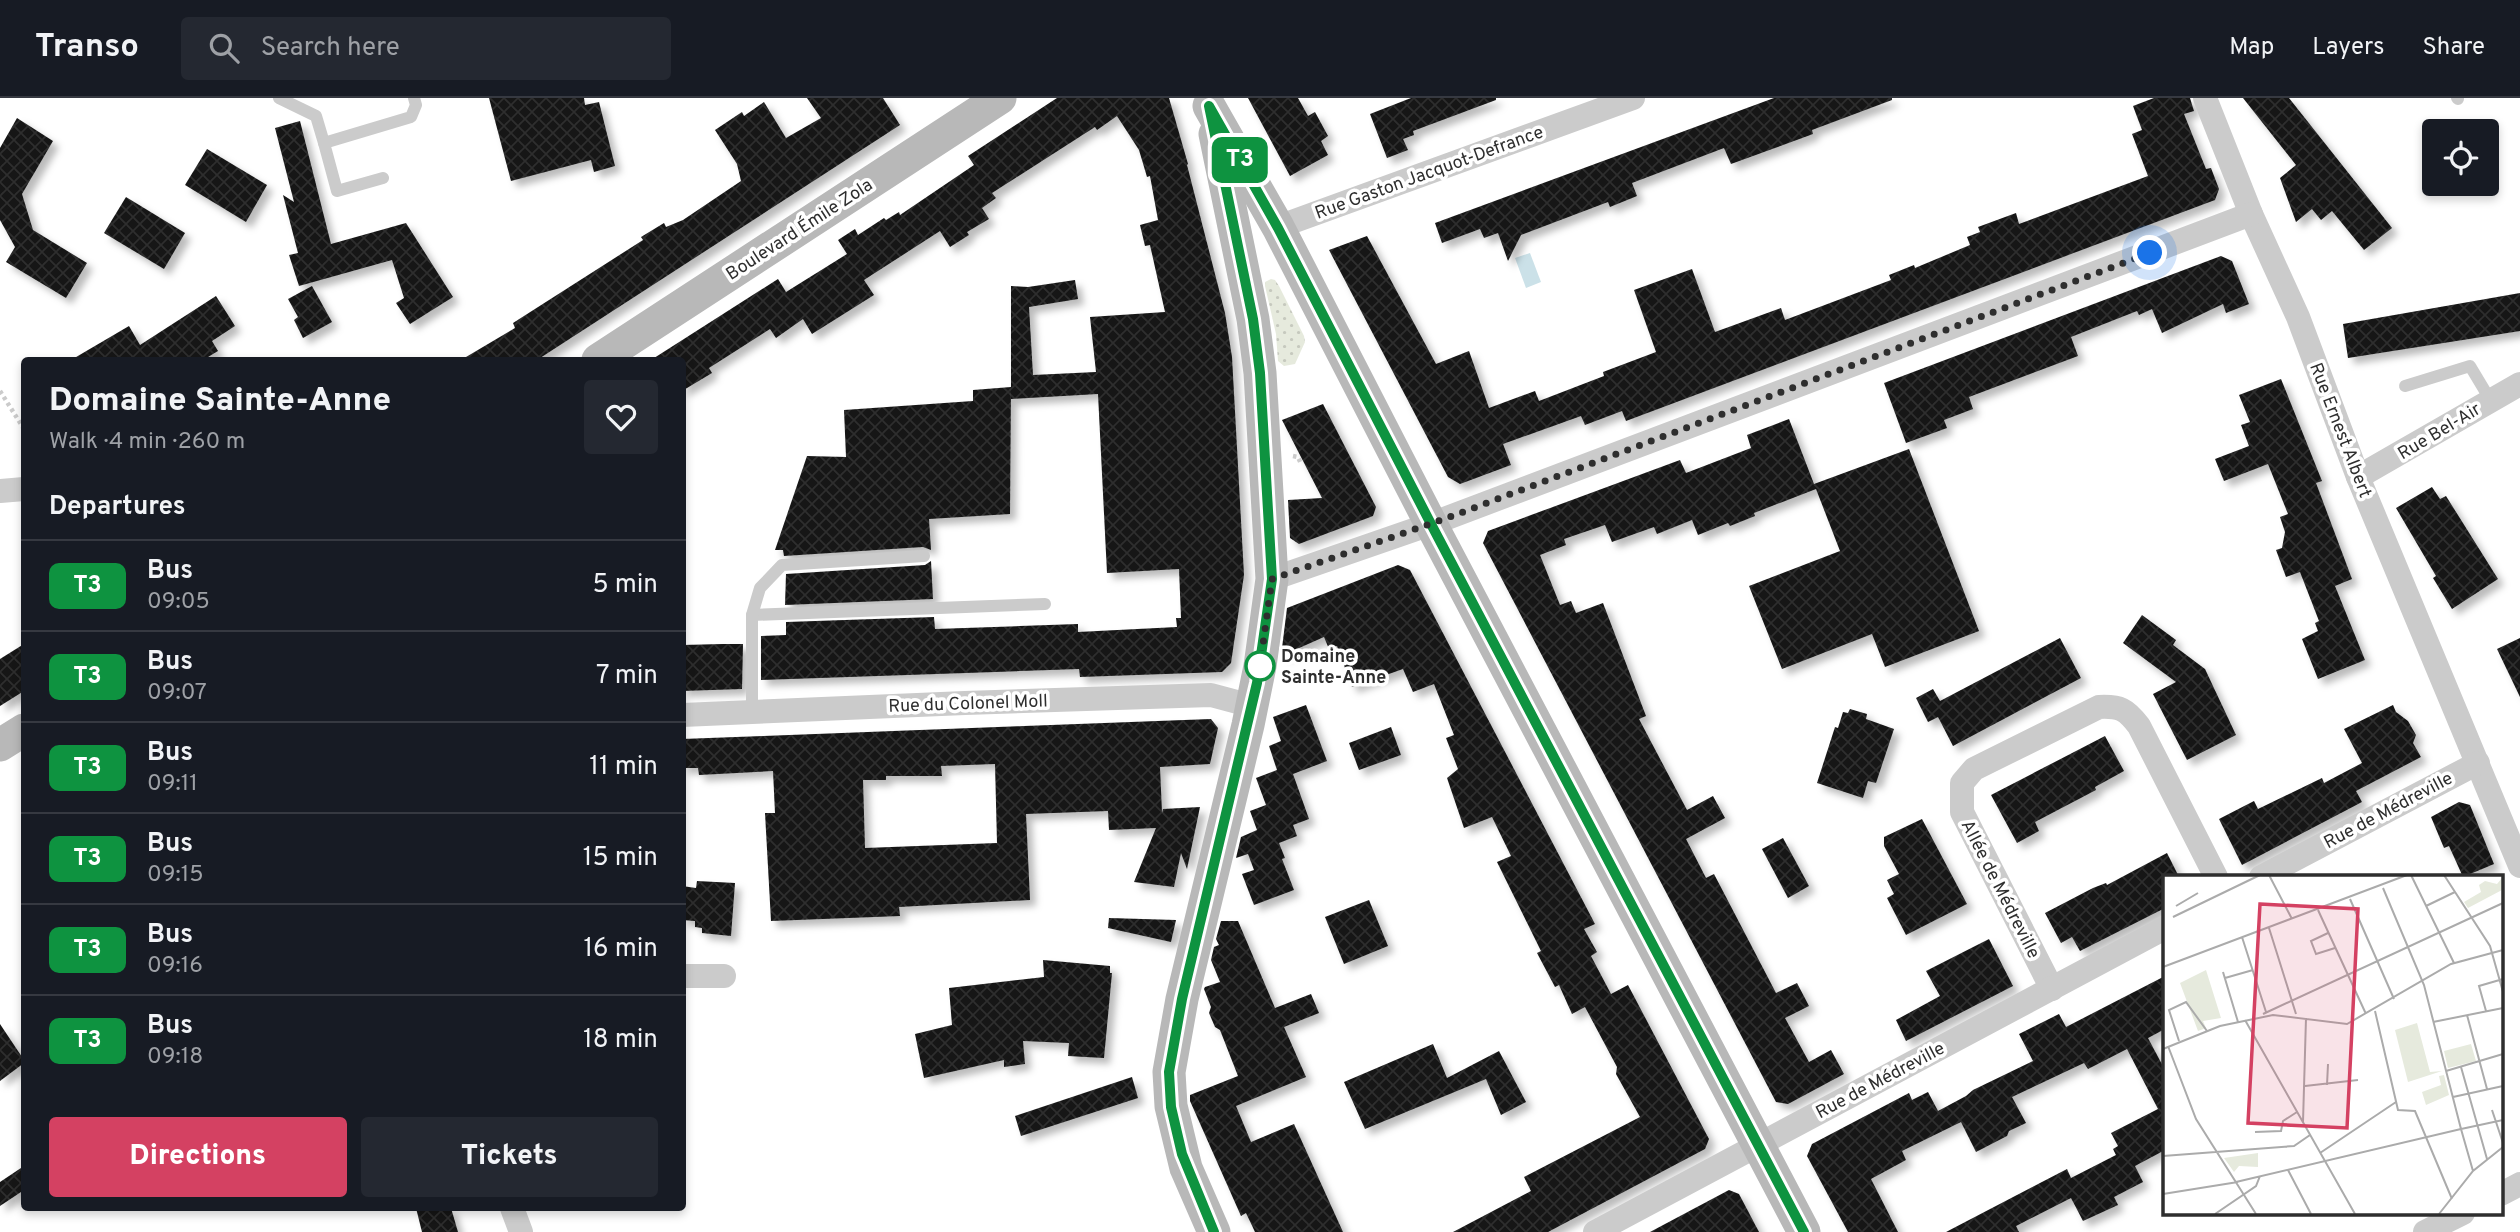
<!DOCTYPE html>
<meta charset="utf-8">
<style>
:root{--surface:#171b24;--page:#242831;--text:#f1f3f6;--muted:#9ea1a6;--line:#363941;--accent:#d44162}
body{margin:0;font-family:Overpass,sans-serif;background:var(--page);color:var(--text);height:100vh;display:flex;flex-direction:column;font-size:26px;white-space:nowrap}
*{box-sizing:border-box;margin:0}
p{font-size:23px;color:var(--muted)}
.icon{flex:none;width:38px;height:38px;fill:none;stroke:currentColor;stroke-width:2;stroke-linecap:round;stroke-linejoin:round}
.map{position:relative;flex:1;overflow:hidden}
.sheet{position:absolute;left:21px;top:259px;width:665px;height:854px;display:flex;flex-direction:column;background:var(--surface);border-radius:7px;box-shadow:0 4px 10px #0003}
.sheet>*{flex:none}
.badge{padding:0 14px;border-radius:10px;font-size:24px;line-height:46px}
.controls{position:absolute;left:2422px;top:21px;display:grid;gap:14px}
.controls a{display:grid;place-items:center;width:77px;height:77px;border-radius:7px;background:var(--surface);box-shadow:0 4px 10px #0003;font-size:35px}
.you{position:absolute;width:35px;height:35px;margin:-18px;border:5px solid #fff;border-radius:50%;background:#1a73e8;box-shadow:0 0 0 10px #1a73e833}
.map>.badge{position:absolute;translate:-50% -50%;box-shadow:0 0 0 4px #fff}
h2{padding:0 28px;font-size:26px;line-height:63px}
.round{display:grid;place-items:center;flex:none;width:74px;height:74px;border-radius:7px;background:var(--page)}
.headline{display:flex;align-items:center;justify-content:space-between;height:119px;padding:0 28px}
h1{font-size:33px;font-weight:800;line-height:52px}
.cta{display:flex;gap:14px;margin-top:auto;padding:14px 28px}
.cta a{flex:1;height:80px;border-radius:7px;background:var(--accent);color:#fff;font-size:28px;font-weight:800;line-height:80px;text-align:center}
.cta a+a{background:var(--page);color:var(--text)}
ul{padding:0;list-style:none}
li{display:flex;align-items:center;gap:21px;height:91px;padding:0 28px;border-top:2px solid var(--line)}
li div{flex:1}
li b{display:block;font-size:26px}
li em{font-style:normal}
li .badge{min-width:77px;font-weight:700;text-align:center}
header{display:flex;align-items:center;gap:42px;box-sizing:border-box;height:98px;padding:0 35px;background:var(--surface);border-bottom:2px solid var(--line)}
header strong{font-size:33px}
nav{display:flex;gap:38px;margin-inline-start:auto;font-size:24px}
.search{width:490px;height:63px;background:var(--page);display:flex;align-items:center;gap:18px;box-sizing:border-box;padding:0 24px;border-radius:7px;color:var(--muted);font-size:26px}
.map>svg:first-child{display:block}
.grass{fill:url(#grass-dots)}
.water{fill:#cbe1e8}
.building{fill:url(#building-cross-hatch);fill-rule:evenodd;filter:url(#shadow)}
.lines{fill:none;stroke-linecap:round;stroke-linejoin:round}
.path{stroke:#cbcbcb;stroke-width:4.5;stroke-dasharray:3.5 3.5;stroke-linecap:butt}
.lane{stroke:#cbcbcb;stroke-width:12}
.street{stroke:#cbcbcb;stroke-width:24}
.secondary{stroke:#b8b8b8;stroke-width:33}
.line-casing{stroke:#fff;stroke-width:16}
.line{stroke:#0e9340;stroke-width:10}
.walk{stroke:#2e2e2e;stroke-width:7;stroke-dasharray:0 12.6}
.stop-dot{fill:#fff;stroke:#0e9340;stroke-width:3.5}
.labels{text-anchor:middle;stroke-width:7;stroke-linejoin:round;paint-order:stroke}
.street-label{font-size:18px;fill:#2e2e2e;stroke:#fff}
.stop-label{font-size:18px;font-weight:bold;fill:#2e2e2e;stroke:#fff;text-anchor:start}
.inset-road{fill:none;stroke:#ababab;stroke-width:2}
.view{fill:#d44162;fill-opacity:0.15;stroke:#d44162;stroke-width:3.5}
.inset-edge{fill:none;stroke:#2e2e2e;stroke-width:3.5}
</style>
<header>
<strong>Transo</strong>
<div class="search"><svg class="icon" aria-label="search" viewBox="0 0 24 24"><circle cx="10" cy="10" r="6"/><path d="M15 15l6 6"/></svg>Search here</div>
<nav><a>Map</a><a>Layers</a><a>Share</a></nav>
</header>
<div class="map">
<svg width="2520" height="1134" viewBox="0 0 2520 1134">
<defs>
<pattern id="grass-dots" width="8" height="8" patternUnits="userSpaceOnUse" patternTransform="scale(1.75)"><rect width="8" height="8" fill="#e6eadd"/><path d="M2 2h.1M6 6h.1" fill="none" stroke="#c6c9be" stroke-width="1.8" stroke-linecap="round"/></pattern>
<pattern id="building-cross-hatch" width="8" height="8" patternUnits="userSpaceOnUse" patternTransform="scale(1.75)"><rect width="8" height="8" fill="#151515"/><path d="M0 0l8 8M0 8l8-8" fill="none" stroke="#2f2f2f"/></pattern>
<filter id="shadow"><feDropShadow dx="6" dy="6" stdDeviation="3.5" flood-color="#0004"/></filter>
</defs>
<rect width="100%" height="100%" fill="#fff"/>
<!-- grass -->
<path class="grass" d="M1271,181L1275,182L1279,188L1304,238L1305,244L1295,266L1284,268L1278,263L1276,236L1265,188V184Z"/>
<!-- water -->
<path class="water" d="M1530,155L1541,184L1526,190L1515,160Z"/>
<!-- building -->
<g class="building">
<path d="M489,0H584L585,7L599,4L615,68L594,74L591,62L511,83Z"/>
<path d="M807,0H883L900,27L537,262H461L515,230L513,225L643,142L641,139L664,125L666,129L683,122L741,83L737,66L715,32L742,14L744,18L764,4L786,40L821,20Z"/>
<path d="M1057,0H1169L1188,66L1187,67L1225,215L1232,259L1244,477L1231,565L1222,574L1080,579L1079,571L761,582V538L786,537V524L934,519L935,531L1078,526V534L1177,529L1176,520H1181L1179,471L1107,475L1098,296L1011,301V188L1028,189L1075,182L1078,201L1029,209L1033,277L1096,274L1090,219L1165,214L1150,147L1145,148L1140,127L1158,122L1150,78L1147,79L1139,52L1117,18L1097,32L1095,29L992,95L996,100L982,110L989,121L967,134L969,137L950,149L940,133L864,182L874,197L812,236L803,221L776,240L770,231L709,270L712,275L682,293V262H651L778,181L786,194L847,156L838,142L855,131L858,137L884,120L886,122L899,114L900,117L974,67L968,58Z"/>
<path d="M1248,0H1298L1308,18L1315,14L1328,38L1321,43L1328,57L1290,78Z"/>
<path d="M1411,0H1496V2L1413,33L1414,37L1403,41L1408,52L1387,60L1370,16Z"/>
<path d="M1774,0H1892V2L1812,32L1813,36L1731,66L1724,50L1632,85L1637,98L1610,109L1608,104L1521,137L1508,163L1498,135L1484,140L1480,131L1442,145L1435,125Z"/>
<path d="M2154,0H2190L2194,13L2184,16L2206,71L2211,70L2219,91L2215,102L1626,323L1622,313L1585,327L1581,318L1503,346L1511,367L1460,386L1448,379L1329,152L1367,138L1436,266L1469,253L1489,310L1535,293L1539,303L1604,278L1603,274L1656,254L1634,192L1692,171L1715,234L1781,210L1785,222L1891,182L1889,177L1914,167L1915,170L1970,147L1967,139L1980,134L1978,129L2016,115L2019,126L2148,78L2132,36L2142,32L2133,8Z"/>
<path d="M2243,0H2289L2392,130L2364,152L2332,113L2321,122L2312,111L2296,124L2280,80L2296,67Z"/>
<path d="M17,20L53,43L22,96L33,132L87,165L66,200L6,164L15,149L0,122V50Z"/>
<path d="M300,23L331,146L406,125L453,199L410,226L396,205L404,200L392,162L299,188L289,157L298,155L283,97L294,104L275,30Z"/>
<path d="M207,51L267,87L246,124L185,87Z"/>
<path d="M126,99L185,135L164,171L104,135Z"/>
<path d="M2221,158L2232,163L2249,206L2226,215L2223,206L2162,235L2152,211L2139,217L2137,213L2071,239L2078,258L1969,299L1973,311L1944,322L1947,330L1906,345L1884,285Z"/>
<path d="M312,188L332,224L303,240L294,222L298,219L288,201Z"/>
<path d="M2520,195V233L2348,260L2343,226Z"/>
<path d="M216,198L235,228L212,243L218,253L203,262H71L129,228L140,247Z"/>
<path d="M2281,281L2322,383L2316,385L2352,481L2335,488L2365,562L2318,581L2302,541L2318,533L2315,525L2319,523L2300,474L2286,479L2276,452L2282,450L2285,434L2280,419L2288,416L2268,366L2224,383L2215,361L2249,348L2241,327L2250,324L2239,297Z"/>
<path d="M1011,289L1010,416L929,421L931,452L923,449L784,458L783,452H775L807,358L846,359L844,312L973,303V292Z"/>
<path d="M1323,306L1376,409L1373,418L1299,446L1290,440L1288,402L1322,400L1282,322Z"/>
<path d="M1789,321L1814,386L1909,351L1979,533L1885,569L1872,536L1782,571L1749,488L1840,453L1816,391L1754,415L1755,418L1730,428L1728,425L1698,437L1692,422L1657,436L1654,429L1612,444L1605,427L1564,441L1566,447L1540,457L1560,507L1571,503L1576,515L1603,505L1646,618L1639,621L1687,712L1713,698L1725,720L1686,741L1706,780L1714,776L1776,895L1797,885L1809,908L1785,920L1809,964L1831,952L1844,976L1788,1006L1776,1004L1483,445L1488,433L1680,362L1686,375L1751,350L1747,337Z"/>
<path d="M2432,389L2440,401L2446,398L2498,481L2452,511L2433,480L2436,478L2396,410Z"/>
<path d="M931,463L933,501L785,507L786,476L925,467Z"/>
<path d="M1398,467L1410,472L1595,826L1584,831L1597,854L1591,858L1611,896L1628,887L1709,1041L1705,1051L1548,1134H1453L1531,1093L1524,1079L1640,1019L1616,976L1617,969L1585,909L1572,916L1559,887L1555,889L1537,855L1541,853L1497,764L1511,758L1492,719L1464,730L1447,680L1458,671L1446,640L1454,637L1434,586L1413,594L1403,571L1352,589L1337,548L1329,551L1324,539L1281,558L1287,510Z"/>
<path d="M2142,517L2176,542L2173,547L2205,571L2236,637L2187,662L2153,596L2176,584L2123,545Z"/>
<path d="M2060,540L2081,580L1953,648L1938,619L1928,624L1916,600L1933,591L1940,603Z"/>
<path d="M2520,540V599L2497,551Z"/>
<path d="M24,546V593L0,608V561Z"/>
<path d="M723,546H743L742,591L682,593V547Z"/>
<path d="M1306,607L1327,663L1293,676L1309,721L1293,727L1297,738L1279,745L1285,760L1282,761L1294,792L1254,807L1242,776L1254,772L1248,756L1236,760L1241,739L1257,732L1250,713L1266,707L1256,680L1277,672L1269,648L1281,643L1273,619Z"/>
<path d="M2393,607L2396,614L2408,623L2416,637L2413,645L2421,659L2356,693L2362,704L2242,767L2219,721L2254,703L2258,711L2322,680L2324,685L2362,665L2344,631Z"/>
<path d="M1850,611L1867,616L1866,621L1894,631L1876,685L1868,683L1863,700L1817,685L1835,629L1838,630L1843,614L1848,615Z"/>
<path d="M1211,621L1218,630L1210,666L1160,669L1162,715L1163,711L1200,709L1187,771L1181,755L1174,789L1134,784L1156,730L1109,732L1108,713L1026,716L1030,802L899,809L900,818L771,823L765,715H775L773,673L699,677L698,670H682V641ZM995,666L997,745L865,750L863,682H886V678H942L941,668Z"/>
<path d="M1391,629L1401,657L1359,672L1349,645Z"/>
<path d="M2105,638L2124,673L2095,689L2096,692L2035,724L2039,733L2017,745L1991,697Z"/>
<path d="M2459,704L2470,707L2494,766L2463,779L2449,748L2444,750L2431,719Z"/>
<path d="M1922,721L1967,806L1906,837L1887,800L1894,796L1887,782L1899,776L1884,748V739Z"/>
<path d="M1783,740L1809,788L1788,800L1762,751Z"/>
<path d="M2167,755L2179,779H2165V810L2080,853L2072,839L2061,845L2045,815L2093,790L2106,785L2107,787Z"/>
<path d="M697,783L735,785L731,838L702,835V830L695,829V823L682,822V788L696,790Z"/>
<path d="M1369,802L1388,848L1344,866L1325,819Z"/>
<path d="M1109,820L1176,822L1171,844L1108,830Z"/>
<path d="M1221,823H1238L1275,910L1311,896L1319,915L1284,929L1306,979L1236,1008L1251,1044L1294,1026L1343,1134H1255L1246,1115L1241,1118L1190,1003V997L1238,978L1220,932L1215,929L1209,915L1211,909L1204,891L1205,889L1220,884L1211,862L1214,849L1219,847L1216,841Z"/>
<path d="M1989,841L2013,888L1906,943L1896,922L1940,898L1926,873Z"/>
<path d="M1043,862L1110,868V875H1112L1104,960L1068,958L1069,945L1023,943L1025,966L1004,969V962L924,980L915,936L952,927L949,890L1044,879Z"/>
<path d="M2165,878V931L2148,940L2165,972V1052L2135,1068L2143,1084L2114,1099L2118,1107L2083,1123L2071,1100L2016,1128L2019,1134H1946L2067,1071L2071,1080L2116,1057L2113,1051L2118,1048L2111,1035L2158,1011L2127,951L2088,971L2084,965L2012,999L2026,1025L2009,1033L2007,1038L1976,1054L1961,1024L1902,1053L1906,1062L1871,1081L1898,1134H1848L1807,1058L1812,1046L1909,995L1912,1002L1928,994L1938,1013L1966,998L1973,992L2033,963L2019,936L2059,916L2066,929Z"/>
<path d="M0,926L24,962V965L0,983Z"/>
<path d="M1433,946L1447,980L1499,953L1526,1004L1501,1017L1486,981L1365,1031L1344,984Z"/>
<path d="M1132,979L1138,1000L1021,1038L1015,1018Z"/>
<path d="M24,1068V1092L0,1108V1084Z"/>
<path d="M1729,1092L1739,1096L1759,1134H1650Z"/>
<path d="M416,1110H451L458,1134H422Z"/>
</g>
<g class="lines">
<!-- path -->
<g class="path">
<path d="M0,293L24,331"/>
<path d="M1293,358L1298,359L1301,366"/>
</g>
<!-- lane -->
<g class="lane">
<path d="M279,0L316,18L324,45"/>
<path d="M2457,0L2458,1"/>
<path d="M383,80L337,93L324,45L411,19L416,7L414,0"/>
<path d="M2405,288L2470,268L2491,303"/>
<path d="M752,517L1045,506"/>
<path d="M752,614V517L760,490L782,467L924,458"/>
</g>
<!-- street -->
<g class="street">
<path d="M2205,0L2251,116L2298,219L2358,379L2520,768"/>
<path d="M1278,129L1633,0"/>
<path d="M2358,379L2520,286"/>
<path d="M0,393L24,391"/>
<path d="M1272,481L1431,426L2251,116"/>
<path d="M682,617L965,605L1211,597L1252,608"/>
<path d="M2261,779L2478,665"/>
<path d="M682,878H724"/>
<path d="M2052,891L1962,714V685L1974,671L2099,609C2120,608 2126,611 2139,628L2216,779"/>
<path d="M2501,1096L2520,1086"/>
<path d="M512,1110L521,1134"/>
<path d="M1595,1134L2165,830"/>
<path d="M2425,1134L2463,1115"/>
</g>
<!-- secondary -->
<g class="secondary">
<path d="M1209,8L1278,129L1431,426L1804,1134"/>
<path d="M598,262L1000,0"/>
<path d="M0,647L24,632"/>
<path d="M1214,1134L1186,1070L1171,1008L1169,974L1182,901L1248,627L1260,568L1272,481L1260,275L1253,221L1215,36"/>
</g>
</g>
<g class="lines">
<!-- line casing -->
<g class="line-casing">
<path id="line" d="M1214,1134L1182,1056L1171,1009L1169,974L1182,901L1257,585L1272,481L1260,275L1253,221L1209,8L1278,130L1431,426L1804,1134"/>
</g>
<!-- line -->
<use href="#line" class="line"/>
<!-- walk -->
<path class="walk" d="M1260,568L1272,481L1447,420L2150,155"/>
</g>
<!-- markers -->
<circle class="stop-dot" cx="1260" cy="568" r="14"/>
<g class="labels">
<!-- street labels -->
<g class="street-label">
<text transform="translate(1429 74) rotate(-20)" y="6">Rue Gaston Jacquot-Defrance</text>
<text transform="translate(799 131) rotate(-33)" y="6">Boulevard Émile Zola</text>
<text transform="translate(2341 332) rotate(69)" y="6">Rue Ernest Albert</text>
<text transform="translate(2439 333) rotate(-31)" y="6">Rue Bel-Air</text>
<text transform="translate(968 605) rotate(-2)" y="6">Rue du Colonel Moll</text>
<text transform="translate(2388 712) rotate(-28)" y="6">Rue de Médreville</text>
<text transform="translate(2001 791) rotate(63)" y="6">Allée de Médreville</text>
<text transform="translate(1880 982) rotate(-28)" y="6">Rue de Médreville</text>
</g>
<!-- stop labels -->
<g class="stop-label">
<text x="1281" y="564">Domaine<tspan x="1281" dy="21">Sainte-Anne</tspan></text>
</g>
</g>
<!-- overview -->
<g transform="translate(2163 777)">
<rect width="340" height="340" fill="#fff"/>
<path d="M339,3V15L305,33L301,27L318,17L316,10L322,6L334,9ZM43,95L58,143L40,146L43,153L35,156L17,108ZM254,148L267,197L279,196L245,207L232,155ZM308,169L313,186L285,193L281,176ZM281,200L286,220L263,230L259,217L278,210L276,201ZM95,278V292L76,291L71,297L61,283Z" fill="#e6eadd"/>
<path class="inset-road" d="M106,0L129,44M248,0L291,88M281,0L327,71L340,117M187,24L231,124M13,31L35,18M263,31L292,17M155,35L203,139M10,42L97,0M106,53L133,139M165,58L148,66L153,79L172,73M79,62L103,137M0,92L244,0M60,97L75,147M62,103L90,95M212,136L235,235L252,236L289,324M323,136L316,111L340,104M100,139L340,28M304,140L324,214M82,145L192,339M270,147L340,133M16,166L6,135L23,127L44,156M5,171L33,244L93,339M0,174L57,151L110,140L184,149L288,89L340,75M298,192L324,284M283,196L340,179M164,210L165,189M142,211L195,205M290,222L340,211M329,235L340,268M140,247L143,143M92,257L118,256L120,246L134,237M157,278L233,227M0,281L131,271L147,260M125,295L148,339M310,296L298,254L340,245M73,307L298,254L261,110L220,13M0,319L75,307M52,339L93,311L97,301M276,339L310,296L340,272"/>
<path class="view" d="M97,29L195,34L184,253L85,248Z"/>
<rect width="340" height="340" class="inset-edge"/>
</g>
</svg>
<div class="controls">
<a><svg class="icon" aria-label="locate" viewBox="0 0 24 24"><circle cx="12" cy="12" r="6"/><path d="M12 2v4M12 18v4M2 12h4M18 12h4"/></svg></a>
</div>
<div class="you" style="left:2150px;top:155px"></div>
<b class="badge" style="left:1240px;top:62px;background:#0e9340;color:#fff">T3</b>
<section class="sheet">
<div class="headline"><div><h1>Domaine Sainte-Anne</h1><p>Walk · 4 min · 260 m</p></div><a class="round"><svg class="icon" aria-label="heart" viewBox="0 0 24 24"><path d="M12 20l-8-8c-3-5 5-10 8-4 3-6 11-1 8 4z"/></svg></a></div>
<h2>Departures</h2>
<ul>
<li><span class="badge" style="background:#0e9340;color:#fff">T3</span><div><b>Bus</b><p>09:05</p></div><em>5 min</em></li>
<li><span class="badge" style="background:#0e9340;color:#fff">T3</span><div><b>Bus</b><p>09:07</p></div><em>7 min</em></li>
<li><span class="badge" style="background:#0e9340;color:#fff">T3</span><div><b>Bus</b><p>09:11</p></div><em>11 min</em></li>
<li><span class="badge" style="background:#0e9340;color:#fff">T3</span><div><b>Bus</b><p>09:15</p></div><em>15 min</em></li>
<li><span class="badge" style="background:#0e9340;color:#fff">T3</span><div><b>Bus</b><p>09:16</p></div><em>16 min</em></li>
<li><span class="badge" style="background:#0e9340;color:#fff">T3</span><div><b>Bus</b><p>09:18</p></div><em>18 min</em></li>
</ul>
<div class="cta"><a>Directions</a><a>Tickets</a></div>
</section>
</div>
